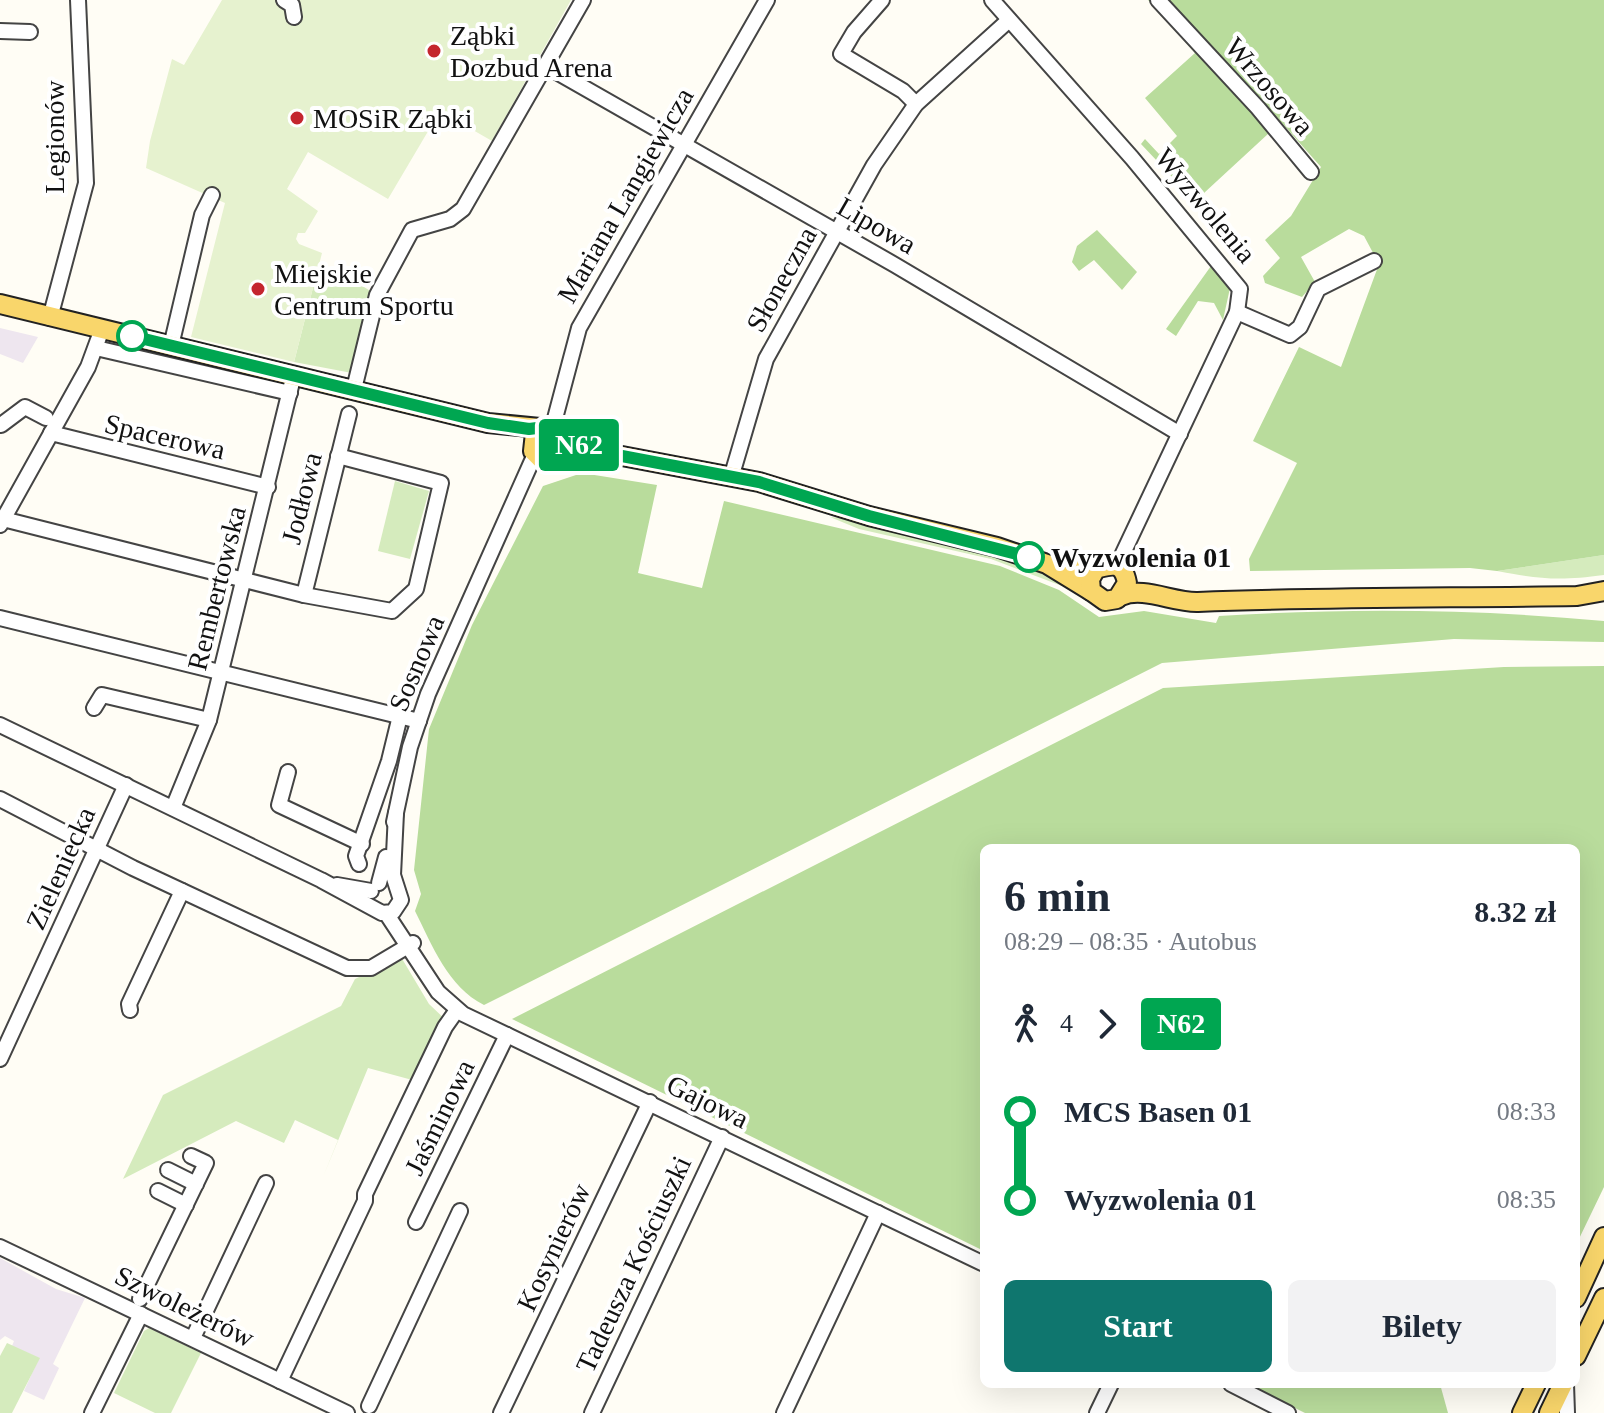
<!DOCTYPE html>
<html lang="pl">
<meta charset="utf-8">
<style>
:root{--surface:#fff;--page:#f2f2f3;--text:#1f2937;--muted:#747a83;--accent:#0f766e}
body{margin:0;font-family:Georgia,serif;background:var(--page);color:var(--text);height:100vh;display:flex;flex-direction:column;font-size:30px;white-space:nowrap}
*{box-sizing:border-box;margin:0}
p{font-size:26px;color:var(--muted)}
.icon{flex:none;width:44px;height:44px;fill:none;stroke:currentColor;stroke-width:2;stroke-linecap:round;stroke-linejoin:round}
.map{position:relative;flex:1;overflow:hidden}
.panel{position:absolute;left:980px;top:844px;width:600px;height:544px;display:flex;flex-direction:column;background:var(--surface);border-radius:12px;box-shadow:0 8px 32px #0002}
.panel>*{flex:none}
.badge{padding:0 16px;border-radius:6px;font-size:28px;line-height:52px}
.map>.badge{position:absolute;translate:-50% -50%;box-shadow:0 0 0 4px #fff}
.legs{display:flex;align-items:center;gap:12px;height:88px;padding:0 24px;font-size:26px}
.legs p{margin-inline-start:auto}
.head{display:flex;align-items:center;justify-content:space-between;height:136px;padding:0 24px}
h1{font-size:44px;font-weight:800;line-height:60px}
.button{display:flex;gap:16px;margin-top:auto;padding:16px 24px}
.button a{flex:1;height:92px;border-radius:12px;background:var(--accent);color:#fff;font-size:32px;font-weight:800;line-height:92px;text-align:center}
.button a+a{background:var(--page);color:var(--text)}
ul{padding:0 24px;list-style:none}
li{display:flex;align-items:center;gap:28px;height:88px;font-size:30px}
li i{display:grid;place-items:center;width:12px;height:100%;margin:0 10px;background:currentColor}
li i::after{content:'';width:20px;height:20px;margin:-10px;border:6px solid;border-radius:50%;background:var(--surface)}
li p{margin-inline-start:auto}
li:first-child i{background:linear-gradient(#0000 50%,currentColor 0)}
li:last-child i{background:linear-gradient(currentColor 50%,#0000 0)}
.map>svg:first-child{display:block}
.industrial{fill:#eee6ef}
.green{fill:#d5ebbd}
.forest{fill:#b9dc9c}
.pitch{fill:#e6f2cf}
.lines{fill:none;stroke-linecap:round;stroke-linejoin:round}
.minor-casing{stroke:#444;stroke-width:18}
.major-casing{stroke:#222;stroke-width:22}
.minor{stroke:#fff;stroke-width:14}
.major{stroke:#f9d66b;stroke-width:18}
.line-1-casing{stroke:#fff;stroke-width:18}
.line-1{stroke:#00a651;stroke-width:12}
.poi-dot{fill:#c4262e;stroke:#fff;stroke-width:3}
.stop-1-dot{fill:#fff;stroke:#00a651;stroke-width:4}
.labels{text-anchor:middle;stroke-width:8;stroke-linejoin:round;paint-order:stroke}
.poi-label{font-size:28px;fill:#111;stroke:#fff;text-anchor:start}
.street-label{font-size:28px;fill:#111;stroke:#fff}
.stop-label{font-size:28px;font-weight:bold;fill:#111;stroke:#fff;text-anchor:start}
</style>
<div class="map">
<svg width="1604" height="1413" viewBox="0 0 1604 1413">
<rect width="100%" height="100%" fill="#fffdf5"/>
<!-- industrial -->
<g class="industrial">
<path d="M0,328L38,337L23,363L0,354Z"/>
<path d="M0,1258L56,1289L85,1298L53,1364L59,1368L44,1400L24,1391L39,1358L12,1346L14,1341L5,1336L0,1340Z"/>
</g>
<!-- green -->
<g class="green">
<path d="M318,268L335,275L338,271L372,292L352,373L294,362Z"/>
<path d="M395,481L429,491L410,559L378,551Z"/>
<path d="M830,517L851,519L987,549L1066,579L1062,586L991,559L859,529Z"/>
<path d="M1604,555V575C1559,581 1539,579 1497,571Z"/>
<path d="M401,957L429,1004L449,1023L416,1081L368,1068L323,1177L338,1140L295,1120L284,1143L236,1121L123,1179L163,1095L341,1006L355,979Z"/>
<path d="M149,1328L201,1353L171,1413H155L114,1393L144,1331Z"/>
<path d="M7,1343L40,1358L12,1413H0V1356Z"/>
</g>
<!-- forest -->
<g class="forest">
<path d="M1148,0H1604V555L1497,571L1470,568L1250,571L1249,559L1297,463L1253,441L1299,347L1341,367L1379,264L1364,236L1349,229L1301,257L1315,282L1302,297L1265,283L1263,276L1280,258L1265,240L1291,216L1321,167L1281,122L1204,193L1175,180L1141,144L1145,139L1159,154L1177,136L1145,98L1195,53Z"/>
<path d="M1097,230L1137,272L1122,290L1094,260L1079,271L1072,262L1077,246Z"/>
<path d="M1211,266L1230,288L1223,320L1214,303L1198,301L1176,336L1166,329Z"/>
<path d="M582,473L657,485L638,573L702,588L724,501L1000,566L1059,590L1099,617L1144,611L1216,623L1219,616C1348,608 1475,609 1604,621V642L1454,639L1162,663L484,1005C448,987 432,945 415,911L421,894L414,870L429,729L472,625L543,486Z"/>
<path d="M1604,666V1187L1576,1245V848H984V1251L512,1019L1163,688L1504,667Z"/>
<path d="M1247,1384H1440L1448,1413H1305Z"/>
</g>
<!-- pitch -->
<path class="pitch" d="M222,0H571L492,141L440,111L388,199L308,152L287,189L318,211L305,233H298L296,239L299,244L322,253L294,362L191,337L225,203L146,168L150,141L172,59L184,65Z"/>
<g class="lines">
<!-- minor casing -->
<g class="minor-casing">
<g id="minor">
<path d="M284,0L292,5L294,17"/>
<path d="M882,0L854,32L841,54L903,91L916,104"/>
<path d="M992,0L1132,158L1240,289L1237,312L1117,566"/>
<path d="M1158,0L1258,108L1311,172"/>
<path d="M0,31L30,32"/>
<path d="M546,66L895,265L1180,434"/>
<path d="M1237,312L1290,335L1300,327L1318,289L1374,261"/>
<path d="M50,318L86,183L78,0"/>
<path d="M171,346L202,215L212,195"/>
<path d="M96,348L290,393"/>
<path d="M354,389L377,295L412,230L450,219L463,209L583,0"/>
<path d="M1,425L25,407L46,418"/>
<path d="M553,426L579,328L767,0"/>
<path d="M51,433L268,487"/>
<path d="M731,478L766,359L874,165L916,104L1009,20"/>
<path d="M3,519L304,595L392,611L416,589L441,483L338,456"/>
<path d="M0,525L88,367L102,329"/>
<path d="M304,595L349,414"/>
<path d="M0,618L419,721"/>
<path d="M94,708L102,695L209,720"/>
<path d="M0,725L321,880L382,913L393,912L401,900L393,875L396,813"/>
<path d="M288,772L279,805L362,844"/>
<path d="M0,799L133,868L347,968H371L413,943"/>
<path d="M173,808L209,720L294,374"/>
<path d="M394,822L410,747L428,694L535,454"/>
<path d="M359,864L356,856L389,761L400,716"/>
<path d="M379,883L386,857"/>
<path d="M337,885L371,891"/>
<path d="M386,913L438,992L463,1014L984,1264"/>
<path d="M130,1010L129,1004L182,891"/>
<path d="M0,1059L126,785"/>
<path d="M168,1170L196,1184"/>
<path d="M158,1191L186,1205"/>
<path d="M416,1222L507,1035"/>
<path d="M0,1247L347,1413"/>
<path d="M140,1299L206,1163L191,1156"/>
<path d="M193,1338L266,1183"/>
<path d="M280,1381L365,1201V1194L445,1027L457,1010"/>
<path d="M1231,1384L1288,1413"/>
<path d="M1566,1384L1567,1413"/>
<path d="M369,1406L460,1211"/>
<path d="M92,1413L141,1314"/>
<path d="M501,1413L650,1102"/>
<path d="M592,1413L722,1137"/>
<path d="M784,1413L878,1213"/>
<path d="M1097,1413L1111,1384"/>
</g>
</g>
<!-- major casing -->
<g class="major-casing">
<g id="major">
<path d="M0,304L488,423L540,428"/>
<path d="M566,439L564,451L555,460L541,459L533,451L535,433L553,426L573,443L606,453L759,482L869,516L997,547L1047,564L1091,591"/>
<path d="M1061,565C1070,567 1079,571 1087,570C1105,569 1122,555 1127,583L1117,599L1105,601L1091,591L1090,579L1097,567"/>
<path d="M1121,596C1143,586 1174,603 1198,602C1324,597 1450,598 1577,596L1604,591"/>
<path d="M1576,1298L1604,1237"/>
<path d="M1576,1356L1604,1298"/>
<path d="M1522,1413L1536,1384"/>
<path d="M1549,1413L1563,1384"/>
</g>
</g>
<!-- minor -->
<use href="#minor" class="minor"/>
<!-- major -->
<use href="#major" class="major"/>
</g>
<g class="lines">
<!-- line-1 casing -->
<g class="line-1-casing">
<path id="line-1" d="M132,336L488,423L529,429L553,426L573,443L606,453L759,482L869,516L1029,557"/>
</g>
<!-- line-1 -->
<use href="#line-1" class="line-1"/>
</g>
<!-- markers -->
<g class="poi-dot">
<circle cx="434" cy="51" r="8"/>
<circle cx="297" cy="118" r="8"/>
<circle cx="258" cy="289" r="8"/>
</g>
<g class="stop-1-dot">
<circle cx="132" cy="336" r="14"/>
<circle cx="1029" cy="557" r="14"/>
</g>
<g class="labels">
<!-- poi labels -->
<g class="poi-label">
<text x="450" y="45">Ząbki<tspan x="450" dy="32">Dozbud Arena</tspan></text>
<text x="313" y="128">MOSiR Ząbki</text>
<text x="274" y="283">Miejskie<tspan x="274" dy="32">Centrum Sportu</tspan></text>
</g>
<!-- street labels -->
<g class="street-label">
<text transform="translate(1270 86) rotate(49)" y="10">Wrzosowa</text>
<text transform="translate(54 137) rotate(-90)" y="10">Legionów</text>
<text transform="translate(625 195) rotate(-60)" y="10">Mariana Langiewicza</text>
<text transform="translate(1206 205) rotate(50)" y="10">Wyzwolenia</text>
<text transform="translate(877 225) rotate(30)" y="10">Lipowa</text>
<text transform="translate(781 279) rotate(-61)" y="10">Słoneczna</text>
<text transform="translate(165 436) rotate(13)" y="10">Spacerowa</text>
<text transform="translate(301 498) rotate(-76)" y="10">Jodłowa</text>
<text transform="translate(216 588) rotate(-76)" y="10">Rembertowska</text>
<text transform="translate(416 663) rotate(-67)" y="10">Sosnowa</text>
<text transform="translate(60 868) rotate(-66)" y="10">Zieleniecka</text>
<text transform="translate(708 1101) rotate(26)" y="10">Gajowa</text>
<text transform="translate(439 1117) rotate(-64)" y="10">Jaśminowa</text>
<text transform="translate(553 1247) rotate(-65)" y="10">Kosynierów</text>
<text transform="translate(633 1264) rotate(-65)" y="10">Tadeusza Kościuszki</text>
<text transform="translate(185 1306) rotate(26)" y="10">Szwoleżerów</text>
</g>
<!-- stop labels -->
<g class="stop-label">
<text x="1051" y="567">Wyzwolenia 01</text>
</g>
</g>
</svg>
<b class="badge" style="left:579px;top:445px;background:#00a651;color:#fff">N62</b>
<section class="panel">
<div class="head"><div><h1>6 min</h1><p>08:29 – 08:35 · Autobus</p></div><b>8.32 zł</b></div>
<div class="legs"><svg class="icon" aria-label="walk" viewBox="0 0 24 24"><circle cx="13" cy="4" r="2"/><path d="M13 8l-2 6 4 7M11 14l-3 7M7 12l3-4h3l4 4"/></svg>4<svg class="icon" aria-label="forward" viewBox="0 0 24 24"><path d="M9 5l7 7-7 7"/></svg><b class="badge" style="background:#00a651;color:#fff">N62</b></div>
<ul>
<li><i style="color:#00a651"></i><b>MCS Basen 01</b><p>08:33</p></li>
<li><i style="color:#00a651"></i><b>Wyzwolenia 01</b><p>08:35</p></li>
</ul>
<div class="button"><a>Start</a><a>Bilety</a></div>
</section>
</div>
